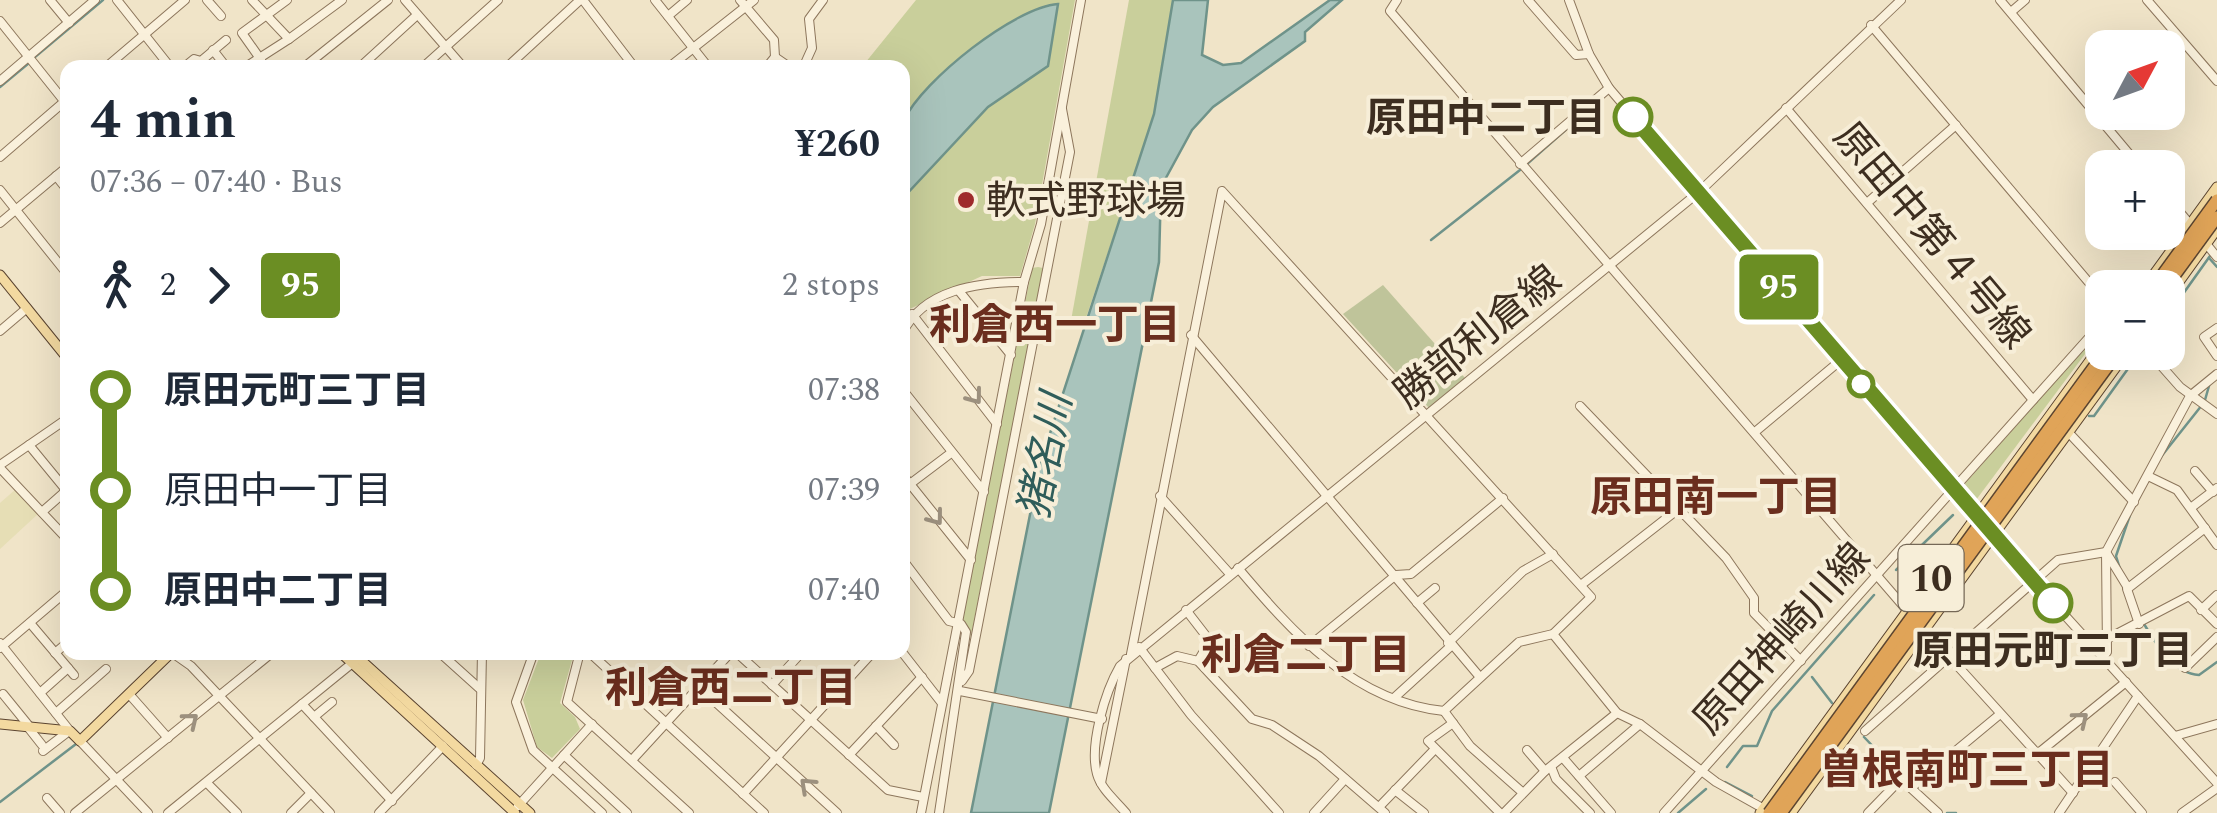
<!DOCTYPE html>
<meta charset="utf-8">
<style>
:root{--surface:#fff;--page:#f2f2f3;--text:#1f2937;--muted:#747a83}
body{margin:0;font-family:Spectral,"Noto Sans JP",serif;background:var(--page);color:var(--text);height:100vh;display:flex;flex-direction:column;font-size:38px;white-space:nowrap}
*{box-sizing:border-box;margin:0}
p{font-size:32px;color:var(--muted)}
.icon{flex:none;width:55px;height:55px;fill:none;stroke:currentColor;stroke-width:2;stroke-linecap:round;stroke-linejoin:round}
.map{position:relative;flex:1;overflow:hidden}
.side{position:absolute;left:60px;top:60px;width:850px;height:600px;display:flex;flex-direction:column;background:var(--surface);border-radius:20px;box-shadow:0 10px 40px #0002}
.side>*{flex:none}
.badge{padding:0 20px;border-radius:8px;font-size:35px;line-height:65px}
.needle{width:65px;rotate:49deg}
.controls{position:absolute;left:2085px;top:30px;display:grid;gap:20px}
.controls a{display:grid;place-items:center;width:100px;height:100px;border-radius:20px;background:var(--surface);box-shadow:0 10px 40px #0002;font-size:50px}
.map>.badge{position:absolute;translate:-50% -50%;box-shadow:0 0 0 5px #fff}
.legs{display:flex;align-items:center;gap:15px;height:110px;padding:0 30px;font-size:32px}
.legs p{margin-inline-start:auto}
.headline{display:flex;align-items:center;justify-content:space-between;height:170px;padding:0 30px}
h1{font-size:55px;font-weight:700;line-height:75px}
ul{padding:0 30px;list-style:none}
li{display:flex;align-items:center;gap:35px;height:100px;font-size:38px}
li i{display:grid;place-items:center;width:15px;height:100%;margin:0 12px;background:currentColor}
li i::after{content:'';width:25px;height:25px;margin:-12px;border:8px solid;border-radius:50%;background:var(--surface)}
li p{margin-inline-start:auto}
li:first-child i{background:linear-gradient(#0000 50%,currentColor 0)}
li:last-child i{background:linear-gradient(currentColor 50%,#0000 0)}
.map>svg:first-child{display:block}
.farmland{fill:#e6deb5}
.green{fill:#c9cf9b}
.cemetery{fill:#bfc49a}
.water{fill:#a9c4bc;stroke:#6f938a;stroke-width:2.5}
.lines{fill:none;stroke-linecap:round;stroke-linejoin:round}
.stream{stroke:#6f938a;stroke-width:2.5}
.minor-casing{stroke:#8d765c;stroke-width:10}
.major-casing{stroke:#5b4430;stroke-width:11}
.minor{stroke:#faf1dc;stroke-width:8}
.major{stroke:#f3d9a0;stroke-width:9}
.highway-bridge-casing{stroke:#5b4430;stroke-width:14;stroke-linecap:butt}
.highway-bridge{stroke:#e0a458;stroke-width:11}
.oneway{stroke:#9c907e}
.line-1-casing{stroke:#fff;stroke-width:22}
.line-1{stroke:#6b8e23;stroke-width:15}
.stop-1-dot{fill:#fff;stroke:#6b8e23;stroke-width:5}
.poi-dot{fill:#9e2a2b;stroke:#f7eed8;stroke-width:4}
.labels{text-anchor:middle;stroke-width:8;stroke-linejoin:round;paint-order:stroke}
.shield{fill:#f7eed8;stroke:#756857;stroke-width:2.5}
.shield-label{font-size:38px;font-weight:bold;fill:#3d2e20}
.stop-label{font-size:40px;font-weight:bold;fill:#3d2e20;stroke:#f7eed8;text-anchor:end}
.poi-label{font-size:40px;fill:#3d2e20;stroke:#f7eed8;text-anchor:start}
.street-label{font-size:40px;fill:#3d2e20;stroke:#f7eed8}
.neighbourhood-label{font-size:42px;font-weight:bold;fill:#6b2e1e;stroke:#f7eed8}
.water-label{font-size:42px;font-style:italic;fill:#2f5d5a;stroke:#f7eed8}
</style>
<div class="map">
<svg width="2217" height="813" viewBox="0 0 2217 813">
<rect width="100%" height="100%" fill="#f0e4c8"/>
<!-- farmland -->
<path class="farmland" d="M16,489L39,513L0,549V503Z"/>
<!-- green -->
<g class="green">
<path d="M916,0H1075L1035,224L1020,276H982L903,312L902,68H861Z"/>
<path d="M1129,0H1173L1154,114L1084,324L1070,326Z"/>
<path d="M1038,267L1043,268L971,636L962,620L1032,268Z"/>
<path d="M2098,333L2100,334L1976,500L1964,485Z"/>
<path d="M541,653H574L560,703L575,717L580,729L552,758L537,747L523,700Z"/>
</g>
<!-- cemetery -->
<path class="cemetery" d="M1383,285L1465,378L1429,408L1343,314Z"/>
<!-- water -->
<g class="water">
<path d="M1173,0H1208L1202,55L1223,65L1241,63L1330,0H1342L1305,32V41L1213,107L1192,130L1161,187L1159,262L1049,813H971L1040,464L1154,114Z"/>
<path d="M1058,4L1048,66L988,107L903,198C902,177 895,138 904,120C923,80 1015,7 1058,4Z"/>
</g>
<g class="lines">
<!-- stream -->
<g class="stream">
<path d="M35,57L103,0"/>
<path d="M0,87L29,63"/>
<path d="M1527,164L1570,126"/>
<path d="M1431,240L1520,170"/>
<path d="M2209,258L2217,267"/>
<path d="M2168,315L2210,256"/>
<path d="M2205,400L2209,386"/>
<path d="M2089,416H2094L2140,352"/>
<path d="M2160,458L2202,405"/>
<path d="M2120,569L2116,556L2130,515"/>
<path d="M1896,570L1953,515"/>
<path d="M2144,624C2156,644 2174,674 2199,675L2217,662"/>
<path d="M1812,677L1832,703"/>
<path d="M1864,737L1902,777"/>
<path d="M1727,767L1743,746H1757L1772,711L1874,595"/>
<path d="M1725,782L1752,796"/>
<path d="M0,802L76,744"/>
<path d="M1678,813L1706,789"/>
<path d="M1947,813H1956"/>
</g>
<!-- minor casing -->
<g class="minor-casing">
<g id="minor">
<path d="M50,0L69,23"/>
<path d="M117,0L171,68"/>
<path d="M207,0L221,16"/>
<path d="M252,0L289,39L342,0"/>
<path d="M405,0L464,68"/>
<path d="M583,0L635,68"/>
<path d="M655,0L709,68"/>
<path d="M740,0L774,40L775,57L766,68"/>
<path d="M1397,0L1390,11L1911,615"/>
<path d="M1528,0L1576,55L1589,54"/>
<path d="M1569,0L1589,54L1609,88L1979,520"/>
<path d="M2000,0L2141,168"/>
<path d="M2147,0L2217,81"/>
<path d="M2011,12L2025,0"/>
<path d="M668,16L687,0"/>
<path d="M0,21L68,106"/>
<path d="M1871,25L2102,298"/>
<path d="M213,50L227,68"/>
<path d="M775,57L791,68"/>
<path d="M261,60L242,33L287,0"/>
<path d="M105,68L185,0"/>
<path d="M183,68L194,59L201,61L226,40"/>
<path d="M244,68L289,39"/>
<path d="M303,68L388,0"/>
<path d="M359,68L417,15"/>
<path d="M422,68L498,0"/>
<path d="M506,68L580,0"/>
<path d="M668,68L754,0"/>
<path d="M803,68L812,48L809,19L823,0"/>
<path d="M0,81L95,0"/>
<path d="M1786,108L2033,400"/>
<path d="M0,157L65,101"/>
<path d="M1520,164L1609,88"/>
<path d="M56,176L68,191"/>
<path d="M0,190L68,275"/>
<path d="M2168,198L2194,229"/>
<path d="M1867,203L1956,125"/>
<path d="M0,223L68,166"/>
<path d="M2203,240L2217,257"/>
<path d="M959,291L1011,355"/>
<path d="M912,314L997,424"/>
<path d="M2217,328L2204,337L2217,356"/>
<path d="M0,331L27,308"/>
<path d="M902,334C923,289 979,282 1024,282"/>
<path d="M1191,335L1479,676"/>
<path d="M2149,352L2180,387L2217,414"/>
<path d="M902,389L984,492"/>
<path d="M1580,406L1726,558L1754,598V613L1801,661"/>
<path d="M1755,432L1841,360"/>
<path d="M2069,433L2134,502"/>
<path d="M29,445L66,490L68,501"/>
<path d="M0,465L68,418"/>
<path d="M0,468L68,540"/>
<path d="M2195,471L2213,492"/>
<path d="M902,474L971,560"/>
<path d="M2148,476L2177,490L2217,545"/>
<path d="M902,490L951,453"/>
<path d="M1160,496L1230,574"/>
<path d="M2192,507L2217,488"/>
<path d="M42,512L68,489"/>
<path d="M1991,534L2217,783"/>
<path d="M902,559L949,621L961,624L966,632L939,813"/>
<path d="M1581,585L1677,510"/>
<path d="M1417,603L1435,588"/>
<path d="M1186,610L1210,641L1198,661"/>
<path d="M2201,610L2217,595"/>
<path d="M30,623L74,675"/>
<path d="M2139,624L2127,589L2205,528"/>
<path d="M1924,629L2073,793"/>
<path d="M1553,634L1617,713L1640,724L1716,782L1766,810"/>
<path d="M2105,640L2189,596L2217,624"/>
<path d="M0,643L70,731"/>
<path d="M1448,643L1523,571L1553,554"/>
<path d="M1309,646L1396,575L1411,574L1503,498"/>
<path d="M1139,647L1191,715L1279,813"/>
<path d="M0,648L68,590"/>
<path d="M171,652L191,666L330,813"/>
<path d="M439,652L479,688"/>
<path d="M534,652L516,702L533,750L602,813"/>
<path d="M580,652L567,702L689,813"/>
<path d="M589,652L764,813"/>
<path d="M736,652L888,790L923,797"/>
<path d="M902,652L941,702"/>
<path d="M55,653L68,642"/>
<path d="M1131,654L1222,191L1591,597L1553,634L1519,642L1444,711C1354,702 1292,632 1238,568"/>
<path d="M2103,657L2107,652L2106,552L2190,396L2217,374"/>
<path d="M1155,668L1177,656L1198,661L1252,719L1272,725L1319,756L1385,813"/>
<path d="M2185,668L2217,637"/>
<path d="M962,681L969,671L1070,152L1062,109"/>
<path d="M772,685L802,652"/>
<path d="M699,687L837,813"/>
<path d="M960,691L1102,719"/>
<path d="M40,693L68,668"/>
<path d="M3,694L29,726"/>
<path d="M129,694L168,738"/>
<path d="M1394,698L1451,646"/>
<path d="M302,704L392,801"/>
<path d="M1444,711L1470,746L1522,792"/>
<path d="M56,713L106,669"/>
<path d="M314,717L332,702"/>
<path d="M1453,723L1428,741L1500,813"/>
<path d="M27,726L42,745"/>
<path d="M876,726L894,745"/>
<path d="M1865,731L2058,560L2106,552L2128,588"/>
<path d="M2175,736L2217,724"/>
<path d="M80,741L148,813"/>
<path d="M1527,750L1545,771"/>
<path d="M43,751L69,731"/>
<path d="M564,755L627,813"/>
<path d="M849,755L922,677"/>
<path d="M2036,755L2126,682"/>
<path d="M1564,759L1611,813"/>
<path d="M632,760L731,652"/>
<path d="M476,765L480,758L482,652"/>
<path d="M1552,769L1556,779L1590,813"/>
<path d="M1579,776L1640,724"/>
<path d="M2115,782L2142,813"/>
<path d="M207,783L237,813"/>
<path d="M1101,783L1126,659"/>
<path d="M1911,788L1999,715"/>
<path d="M1395,790L1424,813"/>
<path d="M743,794L873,652"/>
<path d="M47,798L60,813"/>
<path d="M518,806L592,724"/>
<path d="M1380,806L1435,749"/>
<path d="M75,813L273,652"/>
<path d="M168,813L366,652"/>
<path d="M291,813L311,793"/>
<path d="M379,813L443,746"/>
<path d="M921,813L1024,282L1041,224L1081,0"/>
<path d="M1126,813C1116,801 1101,789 1097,774C1089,745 1105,692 1120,666L1699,192L1901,0"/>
<path d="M1314,813L1345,779"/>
<path d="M1504,813L1545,771L1617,713"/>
<path d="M1664,813L2102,323"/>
<path d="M1868,813L1901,779L1938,813"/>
<path d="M2059,813L2138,696"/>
<path d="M2182,813L2217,788"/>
</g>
</g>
<!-- major casing -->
<g class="major-casing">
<g id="major">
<path d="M0,275L68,359"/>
<path d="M2144,288L2217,187"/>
<path d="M2168,297L2217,229"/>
<path d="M340,652L515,813"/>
<path d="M352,652L530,813"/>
<path d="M0,724L70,731L80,741L172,652"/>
<path d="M1760,813L2102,344"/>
<path d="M1791,813L2127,352"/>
</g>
</g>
<!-- minor -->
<use href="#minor" class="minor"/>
<!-- major -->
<use href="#major" class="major"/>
<!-- highway-bridge casing -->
<g class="highway-bridge-casing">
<g id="highway-bridge">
<path d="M2153,288L2217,200"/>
<path d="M2165,288L2217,217"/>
<path d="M1769,813L2105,352"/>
<path d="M1781,813L2118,352"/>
</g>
</g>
<!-- highway-bridge -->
<use href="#highway-bridge" class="highway-bridge"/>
</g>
<!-- one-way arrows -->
<defs><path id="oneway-chevron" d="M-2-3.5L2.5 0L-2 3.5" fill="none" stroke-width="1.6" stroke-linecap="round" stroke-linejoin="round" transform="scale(2.5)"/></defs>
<g class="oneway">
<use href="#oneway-chevron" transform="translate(975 397) rotate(53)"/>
<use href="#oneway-chevron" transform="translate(936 518) rotate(53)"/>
<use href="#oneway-chevron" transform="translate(2081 719) rotate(-39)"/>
<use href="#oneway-chevron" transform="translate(191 720) rotate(-39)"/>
<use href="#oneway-chevron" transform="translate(807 785) rotate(-137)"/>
</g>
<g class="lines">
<!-- line-1 casing -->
<g class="line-1-casing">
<path id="line-1" d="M1633,117L2053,603"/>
</g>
<!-- line-1 -->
<use href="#line-1" class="line-1"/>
</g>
<!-- markers -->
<g class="stop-1-dot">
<circle cx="1633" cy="117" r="18"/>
<circle cx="1861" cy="384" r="12"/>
<circle cx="2053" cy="603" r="18"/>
</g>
<circle class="poi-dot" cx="966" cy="200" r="10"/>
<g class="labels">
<!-- shield labels -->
<rect class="shield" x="1898.5" y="545" width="65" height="66" rx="8"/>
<g class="shield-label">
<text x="1931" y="591">10</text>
</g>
<!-- stop labels -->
<g class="stop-label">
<text x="1606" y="131">原田中二丁目</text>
<text x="2053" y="664" text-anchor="middle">原田元町三丁目</text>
</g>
<!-- poi labels -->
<g class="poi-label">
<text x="986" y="214">軟式野球場</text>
</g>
<!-- street labels -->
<g class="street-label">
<text transform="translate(1933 235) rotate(50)" y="14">原田中第４号線</text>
<text transform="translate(1477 336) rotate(-39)" y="14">勝部利倉線</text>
<text transform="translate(1781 638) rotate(-48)" y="14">原田神崎川線</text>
</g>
<!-- neighbourhood labels -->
<g class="neighbourhood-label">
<text x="1055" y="339">利倉西一丁目</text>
<text x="1716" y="511">原田南一丁目</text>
<text x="1306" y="669">利倉二丁目</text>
<text x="731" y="702">利倉西二丁目</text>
<text x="1967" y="784">曽根南町三丁目</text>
</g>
<!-- water labels -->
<g class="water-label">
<text transform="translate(1044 456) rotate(-79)" y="15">猪名川</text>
</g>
</g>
</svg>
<div class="controls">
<a><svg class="needle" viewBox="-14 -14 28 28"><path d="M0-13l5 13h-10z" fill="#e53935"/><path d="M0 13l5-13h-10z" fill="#747a83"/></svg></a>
<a>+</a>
<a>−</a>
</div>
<b class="badge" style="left:1779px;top:287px;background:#6b8e23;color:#fff">95</b>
<section class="side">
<div class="headline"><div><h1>4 min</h1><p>07:36 – 07:40 · Bus</p></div><b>¥260</b></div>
<div class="legs"><svg class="icon" aria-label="walk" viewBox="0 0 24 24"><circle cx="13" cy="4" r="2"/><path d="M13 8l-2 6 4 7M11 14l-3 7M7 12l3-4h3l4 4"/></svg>2<svg class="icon" aria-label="forward" viewBox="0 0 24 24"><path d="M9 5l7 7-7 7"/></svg><b class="badge" style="background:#6b8e23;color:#fff">95</b><p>2 stops</p></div>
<ul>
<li><i style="color:#6b8e23"></i><b>原田元町三丁目</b><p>07:38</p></li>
<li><i style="color:#6b8e23"></i><span>原田中一丁目</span><p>07:39</p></li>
<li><i style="color:#6b8e23"></i><b>原田中二丁目</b><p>07:40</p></li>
</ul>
</section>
</div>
